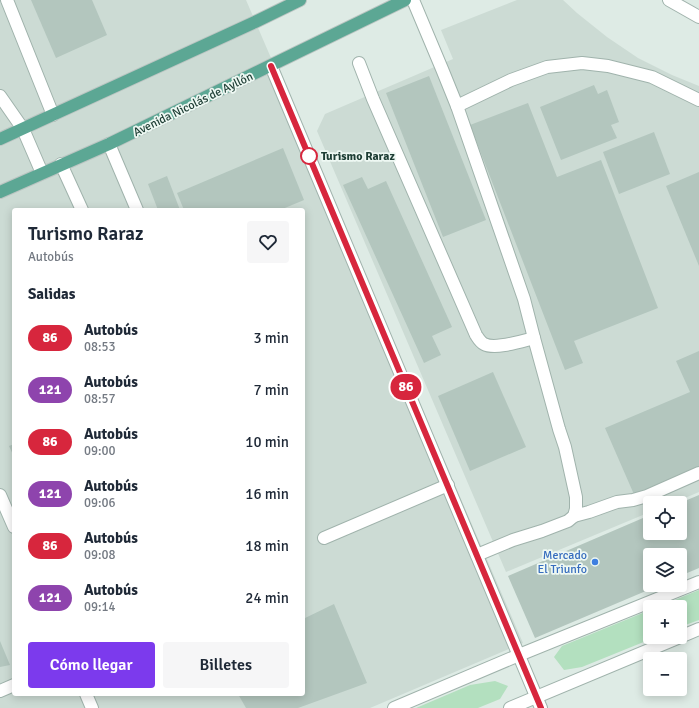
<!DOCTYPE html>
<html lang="es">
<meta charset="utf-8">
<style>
:root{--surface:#fff;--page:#f6f6f7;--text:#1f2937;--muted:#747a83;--accent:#7c3aed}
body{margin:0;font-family:Signika,sans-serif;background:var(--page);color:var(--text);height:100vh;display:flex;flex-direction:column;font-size:15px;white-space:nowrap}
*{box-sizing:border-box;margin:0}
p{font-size:13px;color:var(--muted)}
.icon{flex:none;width:22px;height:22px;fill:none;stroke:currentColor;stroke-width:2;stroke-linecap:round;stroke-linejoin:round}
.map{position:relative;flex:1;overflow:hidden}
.side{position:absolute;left:12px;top:208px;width:293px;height:488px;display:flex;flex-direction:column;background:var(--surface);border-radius:4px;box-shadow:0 2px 10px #0003}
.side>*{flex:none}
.badge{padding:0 8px;border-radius:13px;font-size:14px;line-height:26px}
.buttons{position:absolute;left:643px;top:496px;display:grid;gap:8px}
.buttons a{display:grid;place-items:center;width:44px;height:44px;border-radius:4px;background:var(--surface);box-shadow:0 2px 10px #0003;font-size:20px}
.map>.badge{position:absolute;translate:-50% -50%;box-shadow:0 0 0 2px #fff}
h2{padding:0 16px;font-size:15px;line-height:36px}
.round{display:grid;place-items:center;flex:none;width:42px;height:42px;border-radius:4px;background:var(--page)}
.head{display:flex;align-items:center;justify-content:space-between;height:68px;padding:0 16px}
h1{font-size:19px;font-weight:600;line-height:30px}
.button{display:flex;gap:8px;margin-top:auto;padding:8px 16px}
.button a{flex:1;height:46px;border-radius:4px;background:var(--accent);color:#fff;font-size:16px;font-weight:600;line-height:46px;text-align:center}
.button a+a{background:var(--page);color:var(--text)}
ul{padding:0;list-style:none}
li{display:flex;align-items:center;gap:12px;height:52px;padding:0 16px}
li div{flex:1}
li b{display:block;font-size:15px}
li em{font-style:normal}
li .badge{min-width:44px;font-weight:700;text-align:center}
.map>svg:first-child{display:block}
.built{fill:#ccdbd4;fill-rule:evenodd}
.green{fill:#b3e0bf}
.building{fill:#b3c6be}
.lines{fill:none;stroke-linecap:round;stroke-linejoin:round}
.minor-casing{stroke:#a0b3ac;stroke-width:14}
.major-casing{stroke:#bbc5c2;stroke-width:14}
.minor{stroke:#fff;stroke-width:12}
.major{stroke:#5ca794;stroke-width:12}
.line-casing{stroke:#fff;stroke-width:9}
.line{stroke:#d7263d;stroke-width:6}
.stop-dot{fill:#fff;stroke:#d7263d;stroke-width:2}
.shop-dot{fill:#3f7fe0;stroke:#eef8f3;stroke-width:1.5}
.labels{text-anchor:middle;stroke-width:3.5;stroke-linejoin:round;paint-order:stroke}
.street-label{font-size:12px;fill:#1d3d34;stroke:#eef8f3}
.stop-label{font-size:12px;font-weight:bold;fill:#1d3d34;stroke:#eef8f3;text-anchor:start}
.shop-label{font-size:12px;fill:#366cbe;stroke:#eef8f3;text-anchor:end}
</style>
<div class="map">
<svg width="699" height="708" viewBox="0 0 699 708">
<rect width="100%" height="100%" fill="#deebe5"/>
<!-- built -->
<g class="built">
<path d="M0,0H246L523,643L370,708H0ZM14,210H303V694H14Z"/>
<path d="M517,0H563L577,13L607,37L638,58L672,75L699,86V492L673,503H650V512L506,572L317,131L325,114L453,59L441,30Z"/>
</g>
<!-- green -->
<g class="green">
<path d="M699,590V620L680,627V607H658Z"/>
<path d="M650,610V637H656L582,667L564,670L554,657L562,646Z"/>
<path d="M495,681L508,686L500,699L478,708H416L470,685Z"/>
</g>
<!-- building -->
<g class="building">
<path d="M31,0H92L107,35L56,58Z"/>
<path d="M429,76L486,220L443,237L386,93Z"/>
<path d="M594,85L598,94L607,90L619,122L611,125L617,138L561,160L540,107Z"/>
<path d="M528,103L557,177L601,160L658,308L574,341L583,363L565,370L470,125Z"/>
<path d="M654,132L670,174L619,194L603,152Z"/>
<path d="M283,148L304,200L280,210H184L177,193Z"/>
<path d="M699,172V266L666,186Z"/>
<path d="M167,176L180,210H158L148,184Z"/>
<path d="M362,177L368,189L386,181L452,327L432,336L441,355L424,363L343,185Z"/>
<path d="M699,351V472L636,499L605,428L690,392L676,361Z"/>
<path d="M493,372L526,447L470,471L438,396Z"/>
<path d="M14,444V457L9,446Z"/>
<path d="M699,495V568L680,576V555H650V585H660L535,638L508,576L650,515V533H680V503Z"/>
<path d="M334,604L367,683L298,708H246L238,694H303V619Z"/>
<path d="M0,641L10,665L0,667Z"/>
</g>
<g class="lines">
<!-- minor casing -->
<g class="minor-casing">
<g id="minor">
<path d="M7,0L53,115"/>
<path d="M413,0L442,69L457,106L524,299L534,338L559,429L565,447L576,497V509L574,516L568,521L542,531L513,540L477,555"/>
<path d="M669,0L699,17"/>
<path d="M359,63L373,99L476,335C478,338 480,342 484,344C495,350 522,341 534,338"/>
<path d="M271,66L541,708"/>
<path d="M0,96L23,129L42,173"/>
<path d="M457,106L511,80L547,67L582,63L608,66L652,77L699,100"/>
<path d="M109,144L137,210"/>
<path d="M61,164L82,210"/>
<path d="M0,495L14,527"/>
<path d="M574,516L589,512L617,502L633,500L647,496L699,473"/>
<path d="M324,538L448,485"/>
<path d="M680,637L699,629"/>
<path d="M0,691L14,685"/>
<path d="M86,694L92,708"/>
<path d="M394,708L519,655L699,582"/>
<path d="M510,708L680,637"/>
</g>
</g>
<!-- major casing -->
<g class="major-casing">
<g id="major">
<path d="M0,139L255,22L300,0"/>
<path d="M0,192L109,144L405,0"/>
</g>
</g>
<!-- minor -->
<use href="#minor" class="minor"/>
<!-- major -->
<use href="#major" class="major"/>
</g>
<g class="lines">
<!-- line casing -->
<g class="line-casing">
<path id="line" d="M271,66L541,708"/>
</g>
<!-- line -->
<use href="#line" class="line"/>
</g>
<!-- markers -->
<circle class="stop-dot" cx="309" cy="156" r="8"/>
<circle class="shop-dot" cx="595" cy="562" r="4"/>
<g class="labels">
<!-- street labels -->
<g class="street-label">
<text transform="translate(193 104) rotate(-26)" y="4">Avenida Nicolás de Ayllón</text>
</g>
<!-- stop labels -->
<g class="stop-label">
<text x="321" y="160">Turismo Raraz</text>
</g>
<!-- shop labels -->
<g class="shop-label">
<text x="587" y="559">Mercado<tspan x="587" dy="14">El Triunfo</tspan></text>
</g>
</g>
</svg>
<div class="buttons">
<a><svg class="icon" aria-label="locate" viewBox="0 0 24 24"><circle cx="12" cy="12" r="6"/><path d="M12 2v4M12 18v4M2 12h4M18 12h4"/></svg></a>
<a><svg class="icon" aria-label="layers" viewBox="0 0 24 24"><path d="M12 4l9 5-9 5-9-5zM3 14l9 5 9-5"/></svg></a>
<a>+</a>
<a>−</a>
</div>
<b class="badge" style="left:406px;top:387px;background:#d7263d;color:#fff">86</b>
<section class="side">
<div class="head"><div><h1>Turismo Raraz</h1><p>Autobús</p></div><a class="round"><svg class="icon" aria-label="heart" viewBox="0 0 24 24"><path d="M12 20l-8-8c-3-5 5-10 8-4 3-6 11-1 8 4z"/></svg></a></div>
<h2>Salidas</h2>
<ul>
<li><span class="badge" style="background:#d7263d;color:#fff">86</span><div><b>Autobús</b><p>08:53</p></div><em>3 min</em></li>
<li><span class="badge" style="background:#8e44ad;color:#fff">121</span><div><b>Autobús</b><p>08:57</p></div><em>7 min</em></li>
<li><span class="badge" style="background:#d7263d;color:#fff">86</span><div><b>Autobús</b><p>09:00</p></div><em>10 min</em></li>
<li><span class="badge" style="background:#8e44ad;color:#fff">121</span><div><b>Autobús</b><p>09:06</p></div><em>16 min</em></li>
<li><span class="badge" style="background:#d7263d;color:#fff">86</span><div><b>Autobús</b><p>09:08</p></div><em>18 min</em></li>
<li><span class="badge" style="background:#8e44ad;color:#fff">121</span><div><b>Autobús</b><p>09:14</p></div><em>24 min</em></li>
</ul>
<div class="button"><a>Cómo llegar</a><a>Billetes</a></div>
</section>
</div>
